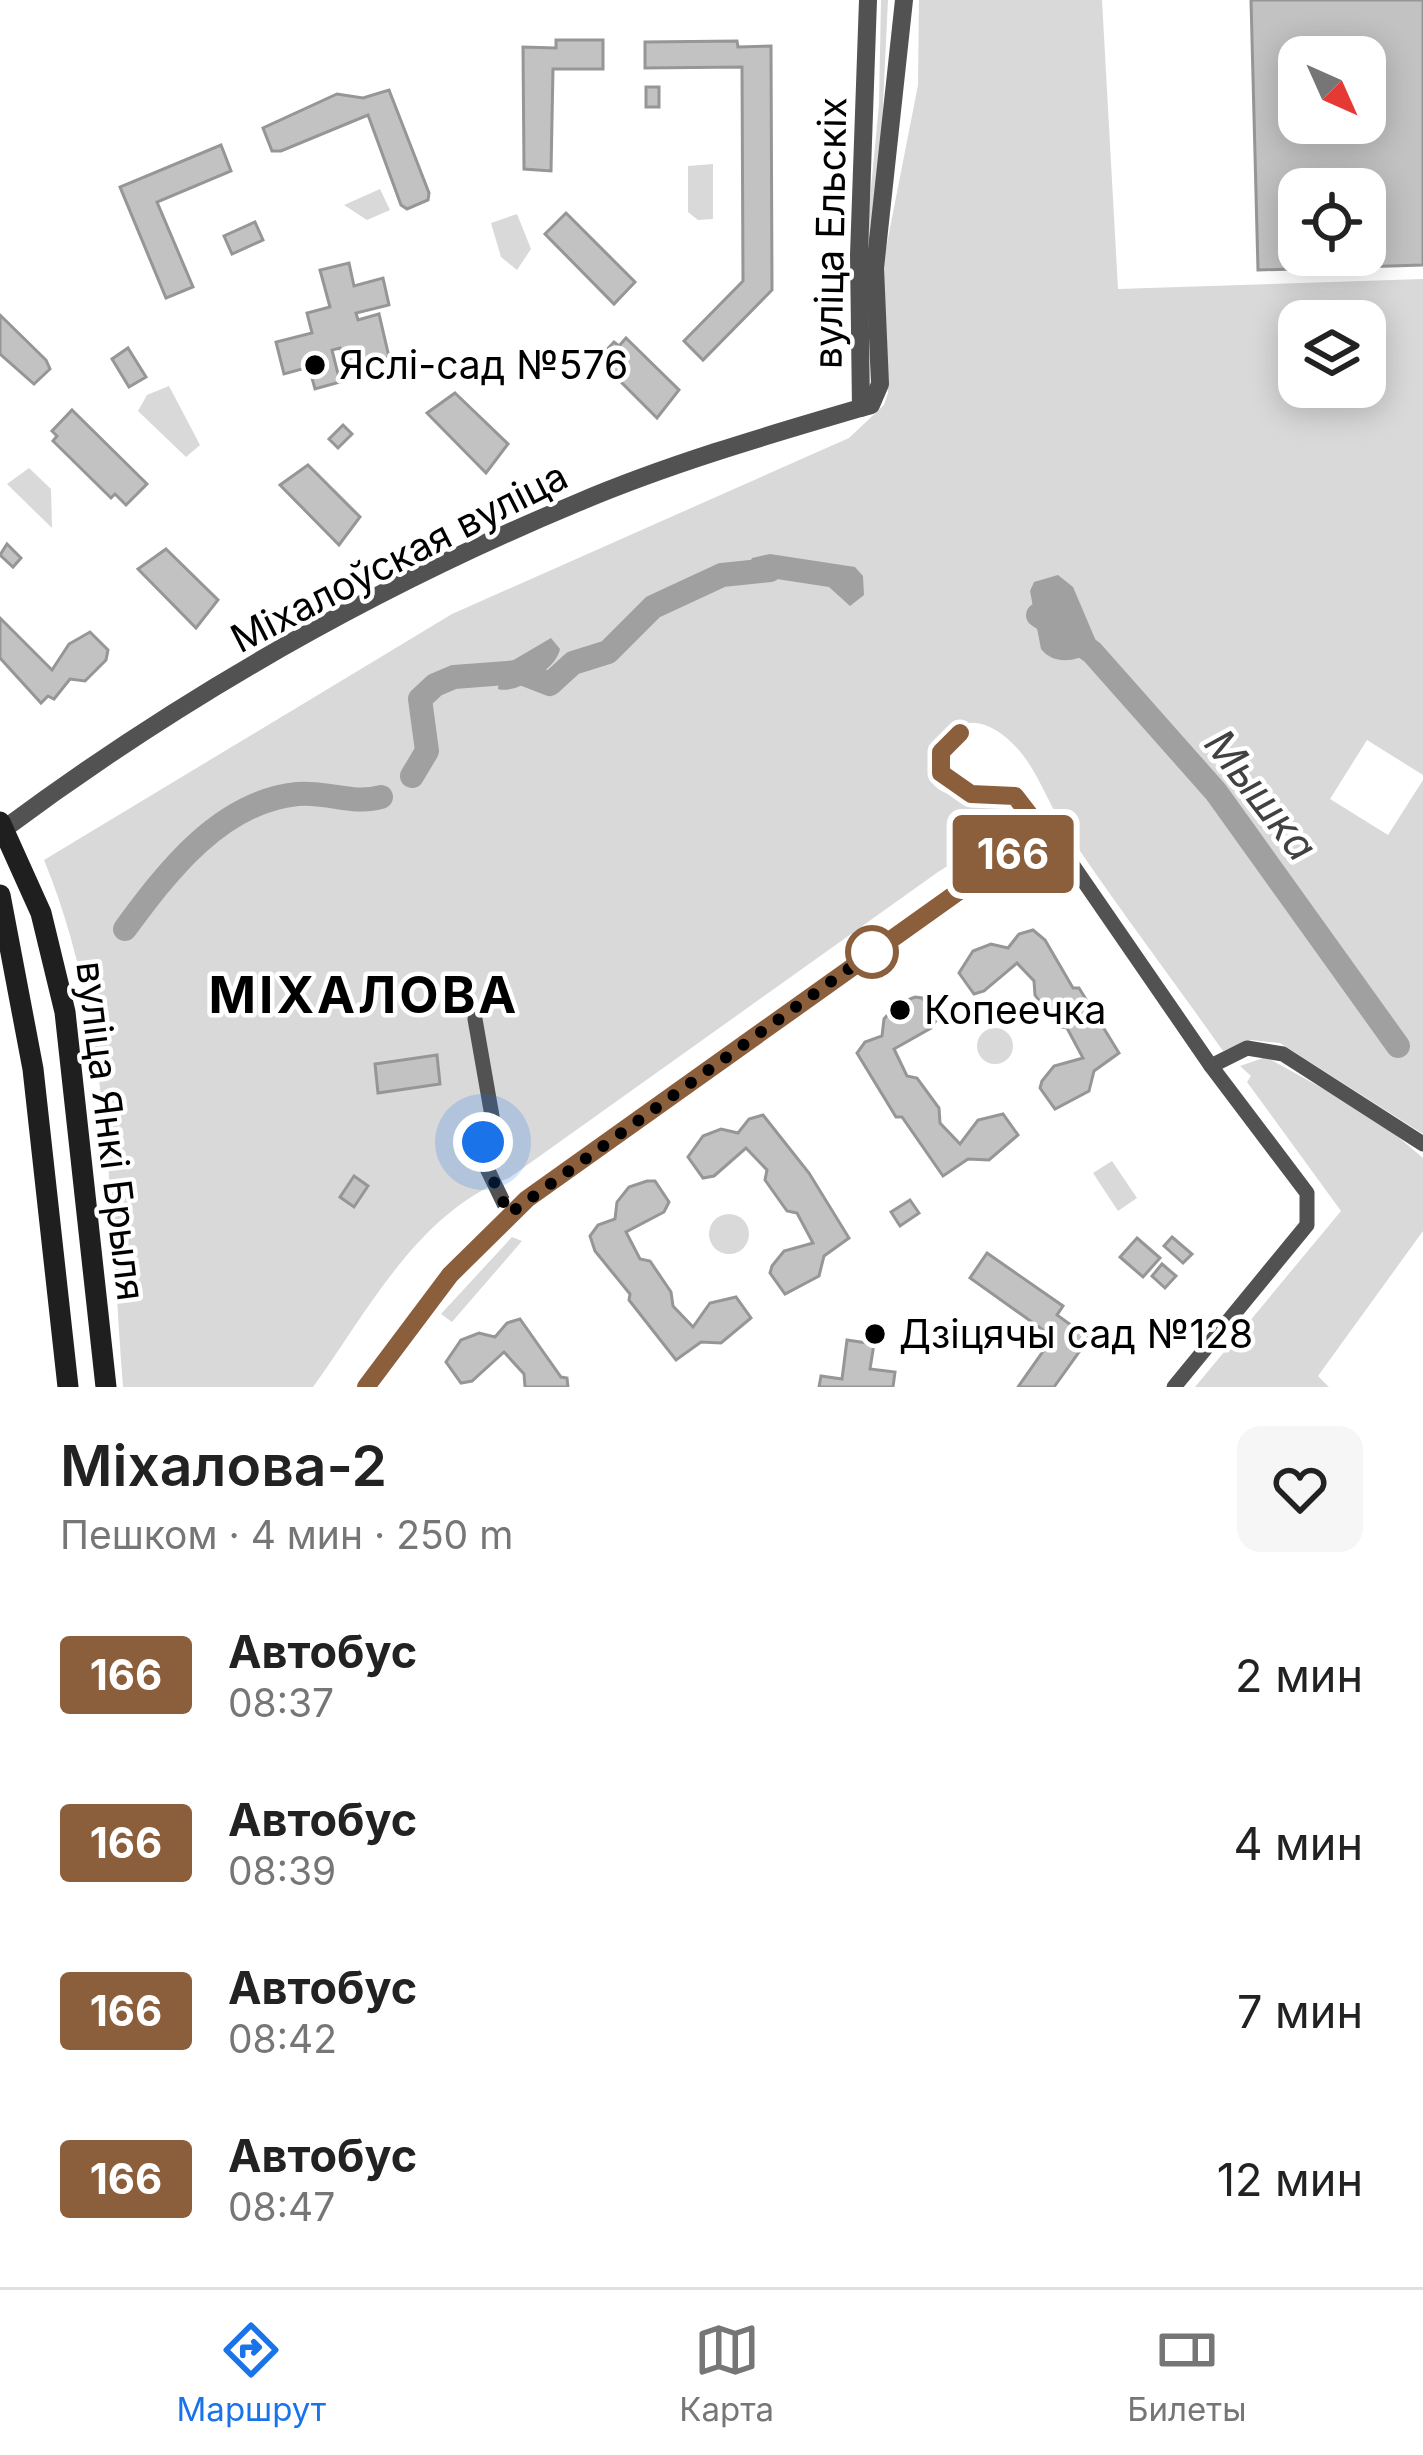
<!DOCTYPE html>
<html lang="ru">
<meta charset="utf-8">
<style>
:root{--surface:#fff;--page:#f6f6f6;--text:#222;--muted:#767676;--line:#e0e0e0;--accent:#1a73e8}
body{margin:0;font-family:Inter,sans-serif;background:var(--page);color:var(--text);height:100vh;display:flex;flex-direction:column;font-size:45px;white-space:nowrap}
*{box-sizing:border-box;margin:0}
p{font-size:39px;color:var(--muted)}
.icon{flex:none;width:66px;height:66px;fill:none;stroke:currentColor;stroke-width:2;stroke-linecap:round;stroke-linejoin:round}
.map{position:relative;height:1387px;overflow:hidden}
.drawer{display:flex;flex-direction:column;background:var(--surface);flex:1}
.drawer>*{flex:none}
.badge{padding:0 24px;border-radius:9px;font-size:42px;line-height:78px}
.needle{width:78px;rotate:135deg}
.tools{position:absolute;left:1278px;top:36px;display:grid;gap:24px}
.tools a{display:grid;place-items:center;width:108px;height:108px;border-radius:24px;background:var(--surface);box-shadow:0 6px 30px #0003;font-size:60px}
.you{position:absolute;width:60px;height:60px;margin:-30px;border:9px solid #fff;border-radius:50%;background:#1a73e8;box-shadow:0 0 0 18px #1a73e833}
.map>.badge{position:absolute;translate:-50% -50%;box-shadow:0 0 0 6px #fff}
.round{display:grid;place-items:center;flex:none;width:126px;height:126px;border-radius:24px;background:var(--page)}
.summary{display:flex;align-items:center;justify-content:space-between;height:204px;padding:0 60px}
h1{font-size:57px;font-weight:600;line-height:90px}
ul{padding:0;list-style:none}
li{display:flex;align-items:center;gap:36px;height:168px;padding:0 60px}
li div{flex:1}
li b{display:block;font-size:45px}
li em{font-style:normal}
li .badge{min-width:132px;font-weight:700;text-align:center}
.dock{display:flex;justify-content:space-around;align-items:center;height:168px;border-top:3px solid var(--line);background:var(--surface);font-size:33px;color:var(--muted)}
.dock a{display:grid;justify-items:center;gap:6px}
.dock .current{color:var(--accent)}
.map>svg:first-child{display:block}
.green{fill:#d9d9d9;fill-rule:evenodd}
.water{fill:#a0a0a0}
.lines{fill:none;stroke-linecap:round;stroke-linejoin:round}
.river{stroke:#a0a0a0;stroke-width:24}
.building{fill:#c2c2c2;stroke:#969696;stroke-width:3;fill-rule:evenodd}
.minor{stroke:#525252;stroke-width:15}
.tertiary{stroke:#525252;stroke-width:18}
.secondary{stroke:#1f1f1f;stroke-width:21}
.line-casing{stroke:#fff;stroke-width:27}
.line{stroke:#8b5e3c;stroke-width:18}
.walk{stroke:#000;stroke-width:12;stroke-dasharray:0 21.6}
.poi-dot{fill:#000;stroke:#fff;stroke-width:4.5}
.stop-dot{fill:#fff;stroke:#8b5e3c;stroke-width:6}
.labels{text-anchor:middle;stroke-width:9;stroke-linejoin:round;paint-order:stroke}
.street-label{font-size:39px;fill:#000;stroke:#fff}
.poi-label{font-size:39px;fill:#000;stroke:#fff;text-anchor:start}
.water-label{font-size:42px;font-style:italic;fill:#414141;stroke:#fff}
.district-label{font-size:51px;font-weight:bold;letter-spacing:3px;fill:#000;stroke:#fff}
</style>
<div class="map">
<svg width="1423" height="1387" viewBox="0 0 1423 1387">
<rect width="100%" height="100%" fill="#fff"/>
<!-- green -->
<g class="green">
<path d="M881,0H888L876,252L865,251L879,104Z"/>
<path d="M919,0H1102L1118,289L1423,279V775L1367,740L1330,799L1388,835L1423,780V1134L1280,1043L1251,1040L1223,1051C1170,976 1114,902 1063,826C1047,801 1037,769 1016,747C1002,732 981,717 960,725C946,730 933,743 930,757C917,811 991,793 1012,800L1026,817L938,872L509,1178C418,1212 368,1311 313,1387H123C109,1211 112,1025 44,860L452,614L849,438L884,405L888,393L880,279L918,85ZM1299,321H1365V387H1299Z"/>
<path d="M713,164V219L698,220L688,212V166Z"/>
<path d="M380,189L390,210L367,220L344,205Z"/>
<path d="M517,214L531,249L517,270L501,257L491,223Z"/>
<path d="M169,386L200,445L186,457L138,411L147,395Z"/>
<path d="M29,468L51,489L52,528L7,484Z"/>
<circle cx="995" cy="1046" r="18"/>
<path d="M1266,1057L1376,1118L1423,1158V1231L1318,1376L1329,1387H1195L1341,1211L1247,1082L1251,1076L1240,1066Z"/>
<path d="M1112,1161L1137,1198L1118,1211L1093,1173Z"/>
<circle cx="729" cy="1234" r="20"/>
<path d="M512,1237L522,1241L452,1322L441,1314Z"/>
</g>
<!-- water -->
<g class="water">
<path d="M770,554L855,567L863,576L864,595L850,606L829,587L744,574L752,558Z"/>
<path d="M1058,575L1073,587L1096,641L1092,652C1074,662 1054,665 1041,649L1030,591L1034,582Z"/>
<path d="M551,638L560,649C557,668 516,695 498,689L500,668Z"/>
</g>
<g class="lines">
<!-- river -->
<g class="river">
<path d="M1038,615L1092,652L1216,792L1398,1046"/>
<path d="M412,776L427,751L420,699L435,685L454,677L519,672L550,684L573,663L608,652L653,607L722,575L770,570"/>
<path d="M125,929C167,872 220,802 297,794C326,791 353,805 381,797"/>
</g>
</g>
<!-- building -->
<g class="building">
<path d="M1251,0H1423V265L1258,270ZM1299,57H1365V123H1299ZM1299,189H1365V255H1299Z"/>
<path d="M556,40H603V69H553L551,171L524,169L523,47L556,48Z"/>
<path d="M737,41L738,47L771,46L772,290L703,360L684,341L743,281L742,67L645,68V42Z"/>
<rect x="646" y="87" width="13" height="20"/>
<path d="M389,90L429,193L428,200L407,209L401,205L368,115L281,151H272L263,128L337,94L363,98Z"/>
<path d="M221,145L231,171L157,202L193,287L166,298L120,187Z"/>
<path d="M566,213L635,282L614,304L545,234Z"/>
<path d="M255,222L263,240L232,254L224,236Z"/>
<path d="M349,263L354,286L383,278L389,305L356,313L358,320L379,314L389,357L345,368L340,348L332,350L340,382L315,389L309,367L284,374L276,342L312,333L307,313L330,307L320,270Z"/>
<path d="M0,315L46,360L50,369L34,384L0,354Z"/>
<path d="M626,338L679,390L657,418L598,359L614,342L619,346Z"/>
<path d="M128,348L146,377L129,387L112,359Z"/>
<path d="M455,393L508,444L486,473L427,413Z"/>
<path d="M72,410L147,484L126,505L115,494L111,498L53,441L57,436L52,431Z"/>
<path d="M343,425L352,434L338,448L329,439Z"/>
<path d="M308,465L360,517L339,545L280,485Z"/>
<path d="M7,544L21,558L13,567L0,555Z"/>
<path d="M166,549L218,600L196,628L138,569Z"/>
<path d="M0,618L52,670L69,644L90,632L108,650L106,660L85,681L70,679L54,699L48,696L41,703L0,658Z"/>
<path d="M1033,930L1045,940L1073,988H1079L1119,1053L1094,1071L1089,1091L1055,1109L1040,1088L1042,1081L1054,1066L1083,1058L1067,1028L1057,1026L1035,995L1034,981L1017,963L984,991L974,994L959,973L973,951L991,944L1008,948L1019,934Z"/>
<path d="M915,997L922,998L937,1019L931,1028L894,1049L907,1076L917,1078L939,1108L940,1123L960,1144L978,1120L1003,1114L1018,1135L989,1160L968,1159L943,1176L902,1117H896L857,1053L865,1042L882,1036L884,1019L897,1004Z"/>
<path d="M437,1055L440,1084L378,1093L375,1064Z"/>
<path d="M763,1115L809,1173L849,1238L824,1256L819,1276L785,1294L770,1273L772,1266L784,1251L813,1243L797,1213L787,1211L765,1180L767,1170L746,1148L714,1176L703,1178L688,1157L703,1136L721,1129L738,1133L749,1119Z"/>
<path d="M354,1176L368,1186L354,1207L340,1197Z"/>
<path d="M647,1181H655L669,1202L664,1212L626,1232L640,1259L650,1261L671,1292L673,1306L693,1327L710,1303L736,1297L751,1318L721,1343L701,1342L676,1360L629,1300L630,1294L595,1251L590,1236L598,1225L615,1219L617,1202L629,1187Z"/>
<path d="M910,1200L919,1213L900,1226L891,1212Z"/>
<path d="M1172,1237L1192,1254L1183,1263L1164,1246Z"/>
<path d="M1137,1238L1160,1258L1143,1277L1120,1257Z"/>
<path d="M987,1253L1063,1306L1057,1315L1089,1338L1054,1387H1018L1053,1337L970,1278Z"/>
<path d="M1162,1264L1176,1276L1165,1288L1152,1276Z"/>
<path d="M520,1319L561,1377L567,1378L568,1387H525L524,1374L504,1352L472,1381L461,1383L446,1362L461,1340L479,1333L495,1337L507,1323Z"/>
<path d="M847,1340L874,1344L870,1369L895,1372L893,1387H819L821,1376L842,1379Z"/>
</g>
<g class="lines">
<!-- minor -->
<g class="minor">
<path d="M475,1019L492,1116L481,1156L509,1214"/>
<path d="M1211,1066L1247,1048L1283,1054L1423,1144"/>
<path d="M366,1387L450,1275L527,1199L1007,857C1036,843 1053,841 1074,867L1211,1066L1307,1193V1225L1174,1387"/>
</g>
<!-- tertiary -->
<g class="tertiary">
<path d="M861,408L859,255L868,0"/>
<path d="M0,832C177,700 373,588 577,503C671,463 772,434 871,405L880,384L875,268L904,0"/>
</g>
<!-- secondary -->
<g class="secondary">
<path d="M0,822L41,913L65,1012L106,1387"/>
<path d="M0,895L33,1069L68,1387"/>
</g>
</g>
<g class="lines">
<!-- line casing -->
<g class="line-casing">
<path id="line" d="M366,1387L450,1275L527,1199L1007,857L1036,844L1032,818L1015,796L971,794L941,773V752L960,733"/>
</g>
<!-- line -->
<use href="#line" class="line"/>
<!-- walk -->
<path class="walk" d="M483,1142L482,1156L509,1214L872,952"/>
</g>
<!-- markers -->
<g class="poi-dot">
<circle cx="315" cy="365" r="12"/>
<circle cx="900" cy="1010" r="12"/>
<circle cx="875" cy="1334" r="12"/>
</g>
<circle class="stop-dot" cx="872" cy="952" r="24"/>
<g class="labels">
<!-- street labels -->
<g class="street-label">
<text transform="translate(830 233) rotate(-89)" y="14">вуліца Ельскіх</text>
<text transform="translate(399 557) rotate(-27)" y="14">Міхалоўская вуліца</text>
<text transform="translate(111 1131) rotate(83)" y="14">вуліца Янкі Брыля</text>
</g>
<!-- poi labels -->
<g class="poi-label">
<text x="339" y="379">Яслі-сад №576</text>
<text x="924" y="1024">Копеечка</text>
<text x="899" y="1348">Дзіцячы сад №128</text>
</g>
<!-- water labels -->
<g class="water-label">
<text transform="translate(1261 795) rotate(52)" y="15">Мышка</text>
</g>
<!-- district labels -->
<g class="district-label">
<text x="364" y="1013">МІХАЛОВА</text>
</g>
</g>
</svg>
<div class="tools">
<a><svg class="needle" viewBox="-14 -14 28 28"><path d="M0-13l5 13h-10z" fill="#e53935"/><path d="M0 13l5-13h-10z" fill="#767676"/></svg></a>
<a><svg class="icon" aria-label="locate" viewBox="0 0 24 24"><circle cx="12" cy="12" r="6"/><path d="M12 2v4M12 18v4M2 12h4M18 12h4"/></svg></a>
<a><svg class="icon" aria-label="layers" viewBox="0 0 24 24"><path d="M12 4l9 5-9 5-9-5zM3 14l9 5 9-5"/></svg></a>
</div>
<div class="you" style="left:483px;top:1142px"></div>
<b class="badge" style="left:1013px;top:854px;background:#8b5e3c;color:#fff">166</b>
</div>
<section class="drawer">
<div class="summary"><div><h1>Міхалова-2</h1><p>Пешком · 4 мин · 250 m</p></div><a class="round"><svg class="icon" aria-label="heart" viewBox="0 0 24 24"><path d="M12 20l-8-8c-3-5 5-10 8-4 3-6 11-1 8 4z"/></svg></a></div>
<ul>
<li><span class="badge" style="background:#8b5e3c;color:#fff">166</span><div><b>Автобус</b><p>08:37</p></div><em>2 мин</em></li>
<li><span class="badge" style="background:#8b5e3c;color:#fff">166</span><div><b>Автобус</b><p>08:39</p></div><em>4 мин</em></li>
<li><span class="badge" style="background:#8b5e3c;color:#fff">166</span><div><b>Автобус</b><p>08:42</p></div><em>7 мин</em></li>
<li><span class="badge" style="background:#8b5e3c;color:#fff">166</span><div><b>Автобус</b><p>08:47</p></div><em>12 мин</em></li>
</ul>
</section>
<nav class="dock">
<a class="current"><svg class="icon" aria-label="directions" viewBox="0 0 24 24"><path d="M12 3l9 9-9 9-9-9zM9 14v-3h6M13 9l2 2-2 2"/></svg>Маршрут</a>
<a><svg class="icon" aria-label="map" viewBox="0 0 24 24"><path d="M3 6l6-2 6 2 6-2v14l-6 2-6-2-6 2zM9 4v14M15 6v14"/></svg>Карта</a>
<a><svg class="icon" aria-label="tickets" viewBox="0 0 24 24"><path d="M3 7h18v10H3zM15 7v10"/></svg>Билеты</a>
</nav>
